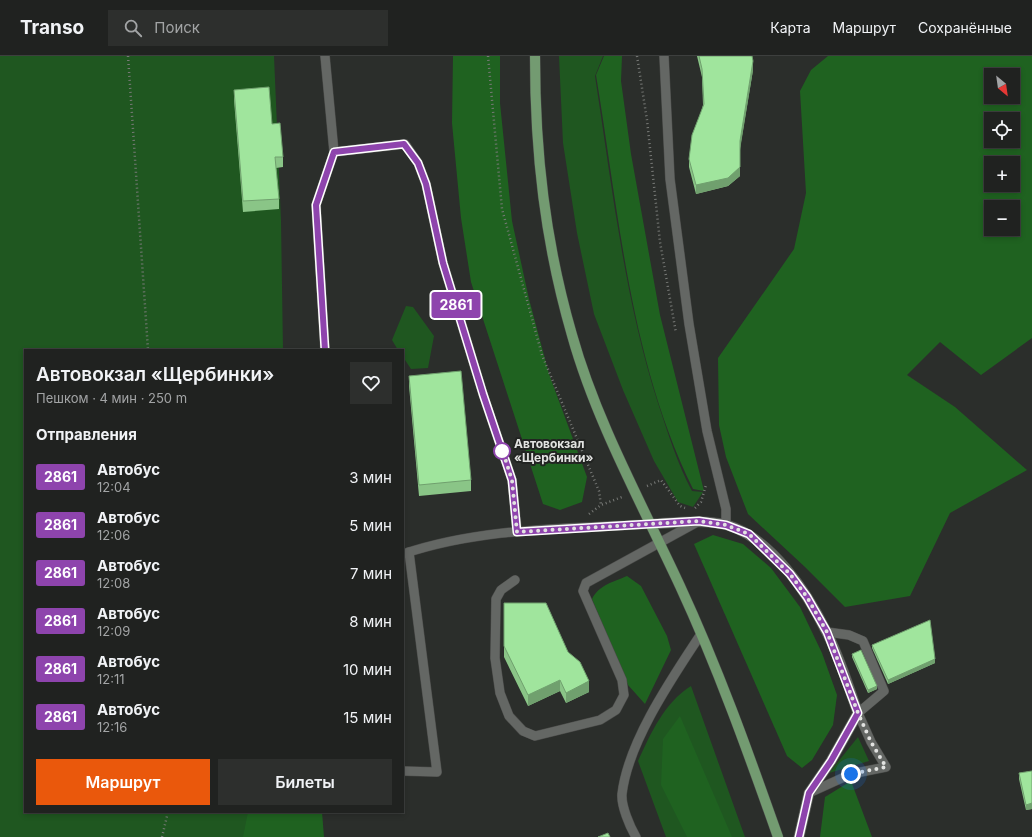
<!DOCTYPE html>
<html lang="ru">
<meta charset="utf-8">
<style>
:root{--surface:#202220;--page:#2d2f2d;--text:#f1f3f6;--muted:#a2a4a5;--line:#3d3f3e;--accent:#ea580c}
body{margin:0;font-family:Inter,sans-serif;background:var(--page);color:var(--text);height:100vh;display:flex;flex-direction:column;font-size:15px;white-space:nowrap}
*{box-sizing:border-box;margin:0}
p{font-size:13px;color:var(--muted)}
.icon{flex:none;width:22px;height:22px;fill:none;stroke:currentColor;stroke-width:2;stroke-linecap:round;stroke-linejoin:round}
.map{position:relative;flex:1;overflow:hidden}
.details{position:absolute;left:24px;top:293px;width:380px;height:464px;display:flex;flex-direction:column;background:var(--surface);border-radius:0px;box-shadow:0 2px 6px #0003,0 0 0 1px var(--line)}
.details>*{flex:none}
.badge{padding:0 8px;border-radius:3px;font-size:14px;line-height:26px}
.needle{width:26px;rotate:151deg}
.buttons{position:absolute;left:984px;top:12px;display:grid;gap:8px}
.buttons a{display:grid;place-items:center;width:36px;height:36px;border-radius:0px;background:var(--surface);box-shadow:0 2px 6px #0003,0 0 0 1px var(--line);font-size:20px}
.you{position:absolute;width:20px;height:20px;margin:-10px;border:3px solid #fff;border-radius:50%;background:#1a73e8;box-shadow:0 0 0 6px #1a73e833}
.map>.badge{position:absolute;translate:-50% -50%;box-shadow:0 0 0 2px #fff}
h2{padding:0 12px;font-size:15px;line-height:36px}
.round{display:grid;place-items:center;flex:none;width:42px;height:42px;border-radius:0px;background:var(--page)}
.overview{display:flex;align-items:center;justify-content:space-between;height:68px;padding:0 12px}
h1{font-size:19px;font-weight:600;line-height:30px}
.primary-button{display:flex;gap:8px;margin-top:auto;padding:8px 12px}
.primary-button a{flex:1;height:46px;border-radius:0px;background:var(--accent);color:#fff;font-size:16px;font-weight:600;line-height:46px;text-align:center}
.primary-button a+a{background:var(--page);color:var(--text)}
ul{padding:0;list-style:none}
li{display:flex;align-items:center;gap:12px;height:48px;padding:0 12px}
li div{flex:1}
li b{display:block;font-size:15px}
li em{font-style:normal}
li .badge{min-width:44px;font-weight:700;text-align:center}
header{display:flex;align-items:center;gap:24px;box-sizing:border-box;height:56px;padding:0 20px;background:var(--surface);border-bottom:1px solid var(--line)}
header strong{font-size:19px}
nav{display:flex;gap:22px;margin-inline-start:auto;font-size:14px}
.search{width:280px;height:36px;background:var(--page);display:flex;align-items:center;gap:10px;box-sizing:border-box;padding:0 14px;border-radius:0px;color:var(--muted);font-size:15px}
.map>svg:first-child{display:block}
.green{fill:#1f5720}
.forest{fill:#1f6220;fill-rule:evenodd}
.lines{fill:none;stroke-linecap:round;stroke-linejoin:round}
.service-casing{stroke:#4a4b49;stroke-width:10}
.minor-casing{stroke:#4a4b49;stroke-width:11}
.primary-casing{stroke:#4a4b49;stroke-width:11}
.path{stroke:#787a77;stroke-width:2.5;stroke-dasharray:1 3;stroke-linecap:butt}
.service{stroke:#646764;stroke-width:9}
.minor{stroke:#646764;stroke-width:10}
.primary{stroke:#739b71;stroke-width:10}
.wall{fill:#8ac587}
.shaded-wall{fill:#70a06e}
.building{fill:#a0e59d;stroke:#70a06e}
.line-casing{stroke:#fff;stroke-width:9}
.line{stroke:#8e44ad;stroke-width:6}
.walk{stroke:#e2e3e1;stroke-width:4;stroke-dasharray:0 7.2}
.stop-dot{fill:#fff;stroke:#8e44ad;stroke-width:2}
.labels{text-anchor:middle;stroke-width:4;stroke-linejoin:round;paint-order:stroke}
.stop-label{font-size:12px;font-weight:bold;fill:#e2e3e1;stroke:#222422;text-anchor:start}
</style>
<header>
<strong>Transo</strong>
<div class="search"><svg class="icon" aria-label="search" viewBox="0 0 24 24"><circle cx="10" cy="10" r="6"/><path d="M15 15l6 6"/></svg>Поиск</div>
<nav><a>Карта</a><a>Маршрут</a><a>Сохранённые</a></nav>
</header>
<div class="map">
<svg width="1032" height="781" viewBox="0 0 1032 781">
<rect width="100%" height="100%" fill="#2b2e2b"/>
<!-- green -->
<g class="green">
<path d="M0,0H274L281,165L283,294H25V756H291L292,781H0Z"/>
<path d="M559,0H603L595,20C612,130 624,241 658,347C668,377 677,407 692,435L703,436L693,451L678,446L654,405L623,334L594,258L577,177L563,87Z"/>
<path d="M406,250L413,251L434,280L428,312L411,313L403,301V294H398L392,284Z"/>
<path d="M691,630L741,770L745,781H666L638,705C651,677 664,647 691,630Z"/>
<path d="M858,681L869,705L829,717Z"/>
</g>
<!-- forest -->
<g class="forest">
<path d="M453,0H500V47L512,165L529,243L549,318L587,421L582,446L560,454L543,448L471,226L461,162L452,67Z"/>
<path d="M604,0H622L621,25L631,98L660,259L704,435L693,433C630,305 619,158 596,19Z"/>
<path d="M828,0H1032V282L981,319L940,286L907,319L955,351L1027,414L950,457L910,540L845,551L805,511L748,458L726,401L719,369L718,302L794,193L806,137L800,35L811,14ZM991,19H1013V41H991ZM991,63H1013V85H991ZM991,107H1013V129H991ZM991,151H1013V173H991Z"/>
<path d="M713,479L743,488L771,512L800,551L822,597L837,639L833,669L812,704L802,712L787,700L694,488Z"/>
<path d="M627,520L641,530L667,580L671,594L645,648L628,629L592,543C599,529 613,526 627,520Z"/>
<path d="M680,660L732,781H687L661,729L663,683Z"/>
<path d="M851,725L872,781H820L825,741Z"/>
<path d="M248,756H322L324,781H243Z"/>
</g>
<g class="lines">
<!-- service casing -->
<g class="service-casing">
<g id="service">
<path d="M325,0L334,96L316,149L325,294"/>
<path d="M664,0L670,123L689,268L707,375L726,453V469"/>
<path d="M334,96L405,88L418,107L426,128L443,207L483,338L512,424L517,475"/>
<path d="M403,498C483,471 568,473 651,468"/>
<path d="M515,524L501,534L496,543L495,602L500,637L509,660L523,675L535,680L600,664L616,654L624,639L622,624L583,535L586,527L699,465"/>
<path d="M403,715L437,716L409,496"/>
<path d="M809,737L851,718L886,711L871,686L858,657L884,635L863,585L849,579L827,576"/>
<path d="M636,781C630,771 621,750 622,738C628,686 672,622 701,578"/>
</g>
</g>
<!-- minor casing -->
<g class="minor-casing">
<path id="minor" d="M651,468C676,467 702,463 727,469C771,482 807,536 826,575C840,601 848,630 858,657L831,705L809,737L799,781"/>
</g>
<!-- primary casing -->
<g class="primary-casing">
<path id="primary" d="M535,0C535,97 545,186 572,279C596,365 642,448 680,530C718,612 748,696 778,781"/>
</g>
<!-- path -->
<g class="path">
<path d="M128,0L148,294"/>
<path d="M488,0L502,153L542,299L599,435L601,449"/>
<path d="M637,0L647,64L660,186L676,277"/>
<path d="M647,430L661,424L680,450L685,452"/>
<path d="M695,452L701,446L706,429"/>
<path d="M589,458L601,449L622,441"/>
<path d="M162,781L168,756"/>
</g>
<!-- service -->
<use href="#service" class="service"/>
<!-- minor -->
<use href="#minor" class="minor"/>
<!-- primary -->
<use href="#primary" class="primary"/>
</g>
<!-- wall -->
<g class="wall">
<path d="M697,0H752L753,14L740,92V120L728,130L696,138L689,111V103L703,49L702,21Z"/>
<path d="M234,34L272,68L283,101V111L276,112L279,143V153L243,156L234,44Z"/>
<path d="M409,320L471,424V435L419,440L409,330Z"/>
<path d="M504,547L568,596L589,636L566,647L560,635L528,650L504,601Z"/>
<path d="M872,589L935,607L888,628L872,592Z"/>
<path d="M852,598L877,633L868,637L852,601Z"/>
<path d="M1032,715V753L1026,754L1019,723V717Z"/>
</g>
<!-- shaded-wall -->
<g class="shaded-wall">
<path d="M753,5V14L740,94V85Z"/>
<path d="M740,111V120L728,130L696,138V129Z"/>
<path d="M935,603V607L888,628V624Z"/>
<path d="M560,624V635L528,650V639Z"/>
<path d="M589,625V636L566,647V637Z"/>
<path d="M877,630V633L868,637V634Z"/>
<path d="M1032,747V753L1026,754V749Z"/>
</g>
<!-- building -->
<g class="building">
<path d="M699,0H752L753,5L740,85V111L728,122L696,129L689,103L692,79L704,48L702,13Z"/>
<path d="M269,31L272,68L280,67L283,101H275L279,143L243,145L234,34Z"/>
<path d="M461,315L471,424L419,429L409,320Z"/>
<path d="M504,547H546L568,596L580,606L589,625L566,637L560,624L528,639L504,590Z"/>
<path d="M930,564L935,603L888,624L872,589Z"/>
<path d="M861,594L877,630L868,634L852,598Z"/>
<path d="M1032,715V747L1026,749L1019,717Z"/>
<path d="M608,777L610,781H598Z"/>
</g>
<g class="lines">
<!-- line casing -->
<g class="line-casing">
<path id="line" d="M325,294L316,149L334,96L404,88L418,107L426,128L443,207L483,338L512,424L517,476L699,465L726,469L749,478L790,518L807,541L827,576L858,657L831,705L809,737L799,781"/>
</g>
<!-- line -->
<use href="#line" class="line"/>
<!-- walk -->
<path class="walk" d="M502,395V393L512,424L517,476L699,465L726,469L749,478L790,518L807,541L827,576L858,657L871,686L886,711L851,718"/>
</g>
<!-- markers -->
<circle class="stop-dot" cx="502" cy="395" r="8"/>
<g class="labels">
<!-- stop labels -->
<g class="stop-label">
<text x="514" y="392">Автовокзал<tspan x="514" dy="14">«Щербинки»</tspan></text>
</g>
</g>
</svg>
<div class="buttons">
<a><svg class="needle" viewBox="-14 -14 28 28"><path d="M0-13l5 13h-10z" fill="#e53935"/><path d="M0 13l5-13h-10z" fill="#a2a4a5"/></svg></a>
<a><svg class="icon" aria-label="locate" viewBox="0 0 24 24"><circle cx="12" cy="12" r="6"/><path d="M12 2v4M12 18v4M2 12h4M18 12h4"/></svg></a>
<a>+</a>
<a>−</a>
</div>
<div class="you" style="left:851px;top:718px"></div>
<b class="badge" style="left:456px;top:249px;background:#8e44ad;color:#fff">2861</b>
<section class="details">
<div class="overview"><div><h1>Автовокзал «Щербинки»</h1><p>Пешком · 4 мин · 250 m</p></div><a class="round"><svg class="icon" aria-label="heart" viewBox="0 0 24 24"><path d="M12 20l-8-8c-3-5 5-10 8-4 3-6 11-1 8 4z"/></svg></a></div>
<h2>Отправления</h2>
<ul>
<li><span class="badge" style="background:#8e44ad;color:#fff">2861</span><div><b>Автобус</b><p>12:04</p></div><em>3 мин</em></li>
<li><span class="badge" style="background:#8e44ad;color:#fff">2861</span><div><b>Автобус</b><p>12:06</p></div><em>5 мин</em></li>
<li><span class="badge" style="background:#8e44ad;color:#fff">2861</span><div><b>Автобус</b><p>12:08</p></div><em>7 мин</em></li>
<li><span class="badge" style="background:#8e44ad;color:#fff">2861</span><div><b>Автобус</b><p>12:09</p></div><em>8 мин</em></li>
<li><span class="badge" style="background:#8e44ad;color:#fff">2861</span><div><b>Автобус</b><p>12:11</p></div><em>10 мин</em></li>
<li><span class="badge" style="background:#8e44ad;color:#fff">2861</span><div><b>Автобус</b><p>12:16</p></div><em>15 мин</em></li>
</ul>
<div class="primary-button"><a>Маршрут</a><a>Билеты</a></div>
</section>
</div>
